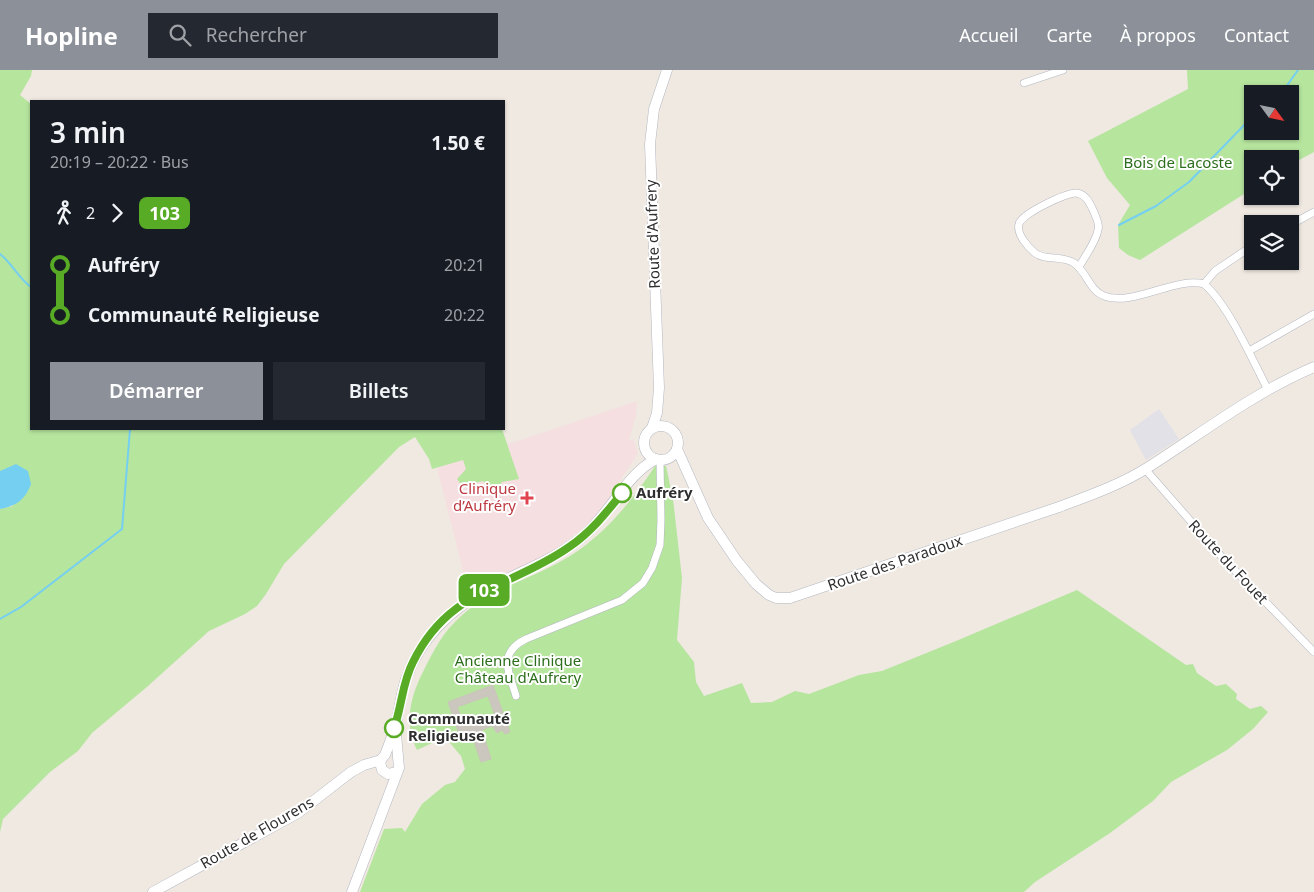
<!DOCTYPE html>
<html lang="fr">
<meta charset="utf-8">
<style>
:root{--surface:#171b24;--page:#242831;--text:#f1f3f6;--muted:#9ea1a6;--accent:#8c9099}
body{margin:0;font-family:"Noto Sans",sans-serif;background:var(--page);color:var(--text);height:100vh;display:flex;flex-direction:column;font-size:19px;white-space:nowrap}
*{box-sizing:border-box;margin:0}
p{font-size:16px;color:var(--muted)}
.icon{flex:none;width:28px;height:28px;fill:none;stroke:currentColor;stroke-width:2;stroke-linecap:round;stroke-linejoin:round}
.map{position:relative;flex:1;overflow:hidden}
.details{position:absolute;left:30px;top:30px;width:475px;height:330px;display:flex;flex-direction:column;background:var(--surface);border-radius:0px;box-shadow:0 1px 4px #0004}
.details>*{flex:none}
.badge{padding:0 10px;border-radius:8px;font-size:18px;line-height:32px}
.needle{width:32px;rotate:123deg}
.controls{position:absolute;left:1244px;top:15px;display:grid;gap:10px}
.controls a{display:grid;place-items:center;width:55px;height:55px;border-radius:0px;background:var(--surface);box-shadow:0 1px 4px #0004;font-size:25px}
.map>.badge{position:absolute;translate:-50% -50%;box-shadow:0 0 0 2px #fff}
.legs{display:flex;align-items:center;gap:8px;height:55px;padding:0 20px;font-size:16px}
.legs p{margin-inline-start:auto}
.summary{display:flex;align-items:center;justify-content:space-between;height:85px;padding:0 20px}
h1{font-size:28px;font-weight:600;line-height:38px}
.primary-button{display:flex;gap:10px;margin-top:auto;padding:10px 20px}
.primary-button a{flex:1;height:58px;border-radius:0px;background:var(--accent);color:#fff;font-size:20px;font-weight:600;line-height:58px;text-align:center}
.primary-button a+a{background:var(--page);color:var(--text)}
ul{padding:0 20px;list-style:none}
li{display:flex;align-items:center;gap:18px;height:50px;font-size:19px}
li i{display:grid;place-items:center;width:8px;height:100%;margin:0 6px;background:currentColor}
li i::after{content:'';width:12px;height:12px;margin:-6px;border:4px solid;border-radius:50%;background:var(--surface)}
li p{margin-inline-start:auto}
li:first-child i{background:linear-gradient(#0000 50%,currentColor 0)}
li:last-child i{background:linear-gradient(currentColor 50%,#0000 0)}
header{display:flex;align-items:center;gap:30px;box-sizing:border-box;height:70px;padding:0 25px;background:var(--accent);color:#fff}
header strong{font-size:24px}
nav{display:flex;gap:28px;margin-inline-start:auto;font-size:18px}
.search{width:350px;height:45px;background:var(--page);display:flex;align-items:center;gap:12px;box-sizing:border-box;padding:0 18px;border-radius:0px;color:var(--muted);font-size:19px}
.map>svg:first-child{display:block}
.industrial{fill:#e3e1e8}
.medical{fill:#f5dfe0}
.green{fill:#b6e59e;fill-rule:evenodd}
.water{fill:#75cff0}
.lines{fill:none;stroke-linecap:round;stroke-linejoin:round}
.stream{stroke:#75cff0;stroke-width:2}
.building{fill:#cbc7bf;stroke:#cbc5ba;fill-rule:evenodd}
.street-casing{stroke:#b4b7c1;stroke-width:8}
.secondary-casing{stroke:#b4b7c1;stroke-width:11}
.street{stroke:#fff;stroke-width:7}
.secondary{stroke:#fff;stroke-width:10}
.line-1-casing{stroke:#fff;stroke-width:11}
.line-1{stroke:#58ac25;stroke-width:8}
.stop-1-dot{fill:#fff;stroke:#58ac25;stroke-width:2.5}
.health-dot{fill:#e0444e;stroke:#fff;stroke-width:2}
.labels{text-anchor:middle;stroke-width:4;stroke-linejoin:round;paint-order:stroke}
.park-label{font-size:15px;fill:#2c6e1b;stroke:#fff}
.street-label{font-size:15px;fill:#2e2e2e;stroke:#fff}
.health-label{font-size:15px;fill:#be3a42;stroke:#fff;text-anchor:end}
.stop-label{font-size:15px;font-weight:bold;fill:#2e2e2e;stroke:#fff;text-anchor:start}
</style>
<header>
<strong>Hopline</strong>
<div class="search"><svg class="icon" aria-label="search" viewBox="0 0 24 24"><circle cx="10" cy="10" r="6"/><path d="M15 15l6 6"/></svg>Rechercher</div>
<nav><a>Accueil</a><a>Carte</a><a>À propos</a><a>Contact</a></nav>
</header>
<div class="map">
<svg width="1314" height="822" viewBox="0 0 1314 822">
<rect width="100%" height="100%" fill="#efe9e1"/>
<!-- industrial -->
<path class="industrial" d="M1159,339L1179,369L1146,390L1130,360Z"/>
<!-- medical -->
<path class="medical" d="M637,331L636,346L629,369L634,371L638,383L602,439L587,455L559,477L519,499L468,520L437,398Z"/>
<!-- green -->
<g class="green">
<path d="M0,0H32L31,6L20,25L31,34V359H502L519,409L502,412L496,419L489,417L483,411L462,416L457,409L466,399L463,390L432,399L429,389L415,367L399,377L284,494L266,524L257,536L245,544L209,561L148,616L92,663L78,681L50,702L3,749L0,762V439L13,436L0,401Z"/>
<path d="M1187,0H1314V82L1290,95V89H1252V119L1140,190L1128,185L1119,178L1118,155L1130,135L1107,108L1088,71L1188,19ZM1252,24H1290V61H1252Z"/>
<path d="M655,396H666L673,429L682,508L677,570L694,592L696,612L704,626L742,613L751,633L772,632L795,621L809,624L859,605L882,601L956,571L1077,520L1186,595L1193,594L1197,603L1216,616L1226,614L1237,624L1236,629L1250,639L1261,636L1268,642L1253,659L1227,680L1171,712L1153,731L1110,763L1035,812L1024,822H360L384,759L402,758L405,762L422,734L445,715L455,712L465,699L461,686L445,667L417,680C405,656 409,632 420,608C430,588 439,568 454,553C487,517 540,508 579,480C610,458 634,428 655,396Z"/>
</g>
<!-- water -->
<path class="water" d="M16,394L28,401L31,414C25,430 16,436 0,439V401Z"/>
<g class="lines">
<!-- stream -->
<g class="stream">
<path d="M1281,24L1298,0"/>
<path d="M1119,155L1156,136L1189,112L1252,47"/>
<path d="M0,184C12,193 18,208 31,217"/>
<path d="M0,549L21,537L122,459L130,359"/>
</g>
</g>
<!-- building -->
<path class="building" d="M493,615L510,662L505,664L502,660L497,663L492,656L482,660L491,689L481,692L471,663L460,667L448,632ZM488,626L495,646L465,657L457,637Z"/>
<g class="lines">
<!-- street casing -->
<g class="street-casing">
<g id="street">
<path d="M1024,13L1063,0"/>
<path d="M1290,155L1314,142"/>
<path d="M1079,197C1085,186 1096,172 1098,160C1100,154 1096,148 1094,142C1090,134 1087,125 1077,123C1067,122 1021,144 1019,154C1016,164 1028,177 1035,183C1045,191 1062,185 1074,193C1087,202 1089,220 1104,226C1132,237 1177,206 1204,214L1215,201L1252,176"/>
<path d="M1204,214C1228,234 1253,291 1268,320"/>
<path d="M1249,281L1314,244"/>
<path d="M1145,399L1222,487L1314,582"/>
<path d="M516,626C509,602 497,583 526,569L622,530L643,513L652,498L660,475L661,450L660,389"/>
</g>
</g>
<!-- secondary casing -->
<g class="secondary-casing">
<g id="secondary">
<circle cx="661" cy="373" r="17"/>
<path d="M652,358L657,343L659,318L650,74L654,39L667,0"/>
<path d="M677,379L708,448L737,491L756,514L769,525L776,528H790L1059,437C1088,426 1120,415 1147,398C1202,363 1253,323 1314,297"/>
<path d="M385,685C389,675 393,664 396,653C400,638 401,623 406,609C421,565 454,536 495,515C524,500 555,489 581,468C609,446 625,405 656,389"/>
<path d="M383,687L380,692L382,700L388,704L396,702"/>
<path d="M153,822L298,743L351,702L364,695L381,690"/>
<path d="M352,822L399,698L396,664"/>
</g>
</g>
<!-- street -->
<use href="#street" class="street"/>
<!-- secondary -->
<use href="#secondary" class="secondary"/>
</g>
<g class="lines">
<!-- line-1 casing -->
<g class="line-1-casing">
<path id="line-1" d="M394,658C402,636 402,613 413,592C449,518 511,518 569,477C591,462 606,443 622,423"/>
</g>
<!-- line-1 -->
<use href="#line-1" class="line-1"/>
</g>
<!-- markers -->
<g class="stop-1-dot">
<circle cx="622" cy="423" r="9"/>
<circle cx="394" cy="658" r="9"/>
</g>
<path class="health-dot" d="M524.5 420.5h5v5h5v5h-5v5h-5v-5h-5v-5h5z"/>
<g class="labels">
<!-- park labels -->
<g class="park-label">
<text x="1178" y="98">Bois de Lacoste</text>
<text x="518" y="596">Ancienne Clinique<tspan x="518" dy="17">Château d'Aufrery</tspan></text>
</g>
<!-- street labels -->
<g class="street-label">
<text transform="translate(653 164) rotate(-92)" y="5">Route d'Aufrery</text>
<text transform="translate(1228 492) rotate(47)" y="5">Route du Fouet</text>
<text transform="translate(895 493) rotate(-19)" y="5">Route des Paradoux</text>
<text transform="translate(257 763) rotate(-30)" y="5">Route de Flourens</text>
</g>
<!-- health labels -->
<g class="health-label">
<text x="516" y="424">Clinique<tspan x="516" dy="17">d’Aufréry</tspan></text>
</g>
<!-- stop labels -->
<g class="stop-label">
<text x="636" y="428">Aufréry</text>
<text x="408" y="654">Communauté<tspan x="408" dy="17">Religieuse</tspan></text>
</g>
</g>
</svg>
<div class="controls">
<a><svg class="needle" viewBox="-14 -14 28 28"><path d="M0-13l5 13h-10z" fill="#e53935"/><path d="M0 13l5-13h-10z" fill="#9ea1a6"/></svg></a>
<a><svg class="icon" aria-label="locate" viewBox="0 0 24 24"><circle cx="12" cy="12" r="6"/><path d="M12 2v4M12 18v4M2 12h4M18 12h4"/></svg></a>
<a><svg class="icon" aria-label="layers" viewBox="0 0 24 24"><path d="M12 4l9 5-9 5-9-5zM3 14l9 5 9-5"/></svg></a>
</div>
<b class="badge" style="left:484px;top:520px;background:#58ac25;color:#fff">103</b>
<section class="details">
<div class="summary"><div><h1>3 min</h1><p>20:19 – 20:22 · Bus</p></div><b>1.50 €</b></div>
<div class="legs"><svg class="icon" aria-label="walk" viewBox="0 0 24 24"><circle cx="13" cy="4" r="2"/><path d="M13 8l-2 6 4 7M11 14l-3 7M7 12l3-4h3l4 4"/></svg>2<svg class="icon" aria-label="forward" viewBox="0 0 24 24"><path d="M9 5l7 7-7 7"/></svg><b class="badge" style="background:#58ac25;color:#fff">103</b></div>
<ul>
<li><i style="color:#58ac25"></i><b>Aufréry</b><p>20:21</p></li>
<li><i style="color:#58ac25"></i><b>Communauté Religieuse</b><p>20:22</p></li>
</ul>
<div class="primary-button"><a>Démarrer</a><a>Billets</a></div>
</section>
</div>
